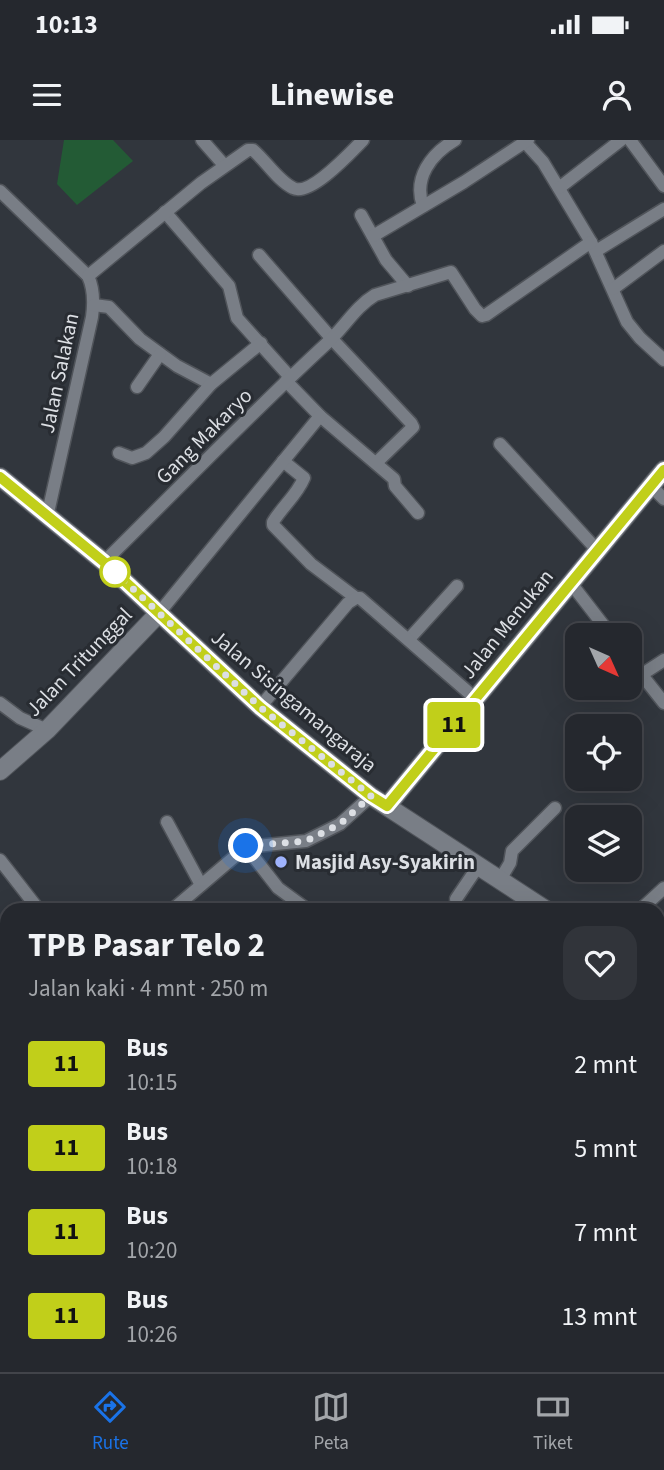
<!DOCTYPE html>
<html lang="id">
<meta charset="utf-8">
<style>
:root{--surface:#25282e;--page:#31343a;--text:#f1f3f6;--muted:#a3a6aa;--line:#42444a;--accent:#1a73e8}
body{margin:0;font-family:"Source Sans 3",sans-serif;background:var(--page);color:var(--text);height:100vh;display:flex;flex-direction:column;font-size:26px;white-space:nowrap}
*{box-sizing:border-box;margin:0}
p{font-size:23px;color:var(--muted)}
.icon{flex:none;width:38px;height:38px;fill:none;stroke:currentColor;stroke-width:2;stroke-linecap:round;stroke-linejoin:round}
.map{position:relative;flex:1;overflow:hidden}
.drawer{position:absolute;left:0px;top:763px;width:665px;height:469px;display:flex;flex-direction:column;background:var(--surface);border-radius:21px 21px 0 0;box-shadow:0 7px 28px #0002,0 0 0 2px var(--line)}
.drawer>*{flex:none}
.badge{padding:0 14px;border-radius:5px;font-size:24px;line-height:46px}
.needle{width:46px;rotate:135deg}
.controls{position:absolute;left:565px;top:483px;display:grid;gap:14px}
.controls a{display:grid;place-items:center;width:77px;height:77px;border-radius:14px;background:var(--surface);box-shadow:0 7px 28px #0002,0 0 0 2px var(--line);font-size:35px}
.you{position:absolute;width:35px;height:35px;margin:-18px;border:5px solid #fff;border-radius:50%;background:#1a73e8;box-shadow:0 0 0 10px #1a73e833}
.map>.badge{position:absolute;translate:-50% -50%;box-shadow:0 0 0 4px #fff}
.round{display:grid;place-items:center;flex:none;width:74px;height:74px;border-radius:21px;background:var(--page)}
.overview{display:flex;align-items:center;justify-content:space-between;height:119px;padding:0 28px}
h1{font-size:33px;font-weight:700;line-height:52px}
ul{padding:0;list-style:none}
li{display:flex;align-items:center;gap:21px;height:84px;padding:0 28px}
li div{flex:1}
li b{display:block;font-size:26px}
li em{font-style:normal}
li .badge{min-width:77px;font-weight:700;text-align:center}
.status{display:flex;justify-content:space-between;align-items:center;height:49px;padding:0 35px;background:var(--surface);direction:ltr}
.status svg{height:19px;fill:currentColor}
header{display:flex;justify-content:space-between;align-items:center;height:91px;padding:0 28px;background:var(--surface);font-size:32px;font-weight:700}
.menu{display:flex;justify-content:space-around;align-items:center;height:98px;border-top:2px solid var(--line);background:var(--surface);font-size:19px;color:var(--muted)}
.menu a{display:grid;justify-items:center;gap:4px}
.menu .active{color:var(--accent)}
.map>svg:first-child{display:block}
.green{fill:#235b35}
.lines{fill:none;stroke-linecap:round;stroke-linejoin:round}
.river{stroke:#194f6a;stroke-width:23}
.street-casing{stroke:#50545a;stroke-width:15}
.secondary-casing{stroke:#50545a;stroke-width:20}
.street{stroke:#797e86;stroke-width:12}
.secondary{stroke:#797e86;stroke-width:18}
.line-casing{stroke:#fff;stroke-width:16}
.line{stroke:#c1cf1a;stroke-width:10}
.walk{stroke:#dcdfe4;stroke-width:7;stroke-dasharray:0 12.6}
.stop-dot{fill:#fff;stroke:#c1cf1a;stroke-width:3.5}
.poi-dot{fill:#9fb3fd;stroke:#282c32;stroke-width:2.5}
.labels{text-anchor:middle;stroke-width:6;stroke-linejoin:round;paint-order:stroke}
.street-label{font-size:21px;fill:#dcdfe4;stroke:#282c32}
.poi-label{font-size:21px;font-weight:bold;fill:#dcdfe4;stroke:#282c32;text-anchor:start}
</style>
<div class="status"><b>10:13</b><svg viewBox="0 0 49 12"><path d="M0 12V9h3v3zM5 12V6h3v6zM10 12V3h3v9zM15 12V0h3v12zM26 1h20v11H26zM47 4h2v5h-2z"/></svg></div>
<header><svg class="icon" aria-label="menu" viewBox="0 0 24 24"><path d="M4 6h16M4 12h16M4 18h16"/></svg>Linewise<svg class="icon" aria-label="person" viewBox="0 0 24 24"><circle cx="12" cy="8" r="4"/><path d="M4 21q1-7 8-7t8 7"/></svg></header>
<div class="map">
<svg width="664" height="1232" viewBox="0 0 664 1232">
<rect width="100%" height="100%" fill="#31363d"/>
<!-- green -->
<path class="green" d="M64,0H113L133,21L77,65L57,44Z"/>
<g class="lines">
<!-- river -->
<g class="river">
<path d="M0,819L7,826"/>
<path d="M245,1225L248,1232"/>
</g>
<!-- street casing -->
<g class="street-casing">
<g id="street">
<path d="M202,0L224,25"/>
<path d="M523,0L543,22L591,102L627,182L640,198L664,220"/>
<path d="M630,0L664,46"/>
<path d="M559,48L621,0"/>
<path d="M0,51L88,136C94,149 94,163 92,177L47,377"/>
<path d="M423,66C413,38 431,14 455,0"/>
<path d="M165,72L229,146L237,178L290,237"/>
<path d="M361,75L386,120L408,146"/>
<path d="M373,96L464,42L528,0"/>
<path d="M596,111L664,69"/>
<path d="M259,115L332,199L411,283L413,287L377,322"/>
<path d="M88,136L201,43L248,10H253C266,21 278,41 293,48C310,57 351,12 363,0"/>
<path d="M613,149L664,111"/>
<path d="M94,165L109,167L140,199L177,226L211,244"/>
<path d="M286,241L320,276L394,339L395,346L418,373"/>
<path d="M137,247L160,214"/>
<path d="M500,304L598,411"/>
<path d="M119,313L132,318L146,313L164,297L211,244L261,203"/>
<path d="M283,321L304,338C297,355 282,367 273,382V385L311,424L356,458"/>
<path d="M651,346L664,359"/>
<path d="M104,422C178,349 250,274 326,204C344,188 355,167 375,155L451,132L475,169L482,176L486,175L591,102"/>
<path d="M570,442L611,495"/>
<path d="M159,473L320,276"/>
<path d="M409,499L457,446"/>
<path d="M630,520L664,563"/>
<path d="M641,535L664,520"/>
<path d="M0,563L20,578L47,590"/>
<path d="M260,567L348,463L356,458H360L476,559"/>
<path d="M167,682L201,745"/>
<path d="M246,707L278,748L308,770"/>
<path d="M0,720L39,770"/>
<path d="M501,738L510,723L512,711L555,668"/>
<path d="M456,759L479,725"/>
<path d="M172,770L246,707L306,701L340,684L371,656"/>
<path d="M640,770L664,748"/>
<path d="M0,846L7,854"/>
<path d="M0,905L7,900"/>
<path d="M0,1078L7,1088"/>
<path d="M0,1126L7,1133L0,1140"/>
<path d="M658,1139L664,1134"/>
<path d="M0,1223L7,1216"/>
<path d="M164,1225L170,1232"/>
<path d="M217,1225L220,1232"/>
<path d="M292,1225L295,1232"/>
<path d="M483,1225L488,1232"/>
<path d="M610,1225L614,1232"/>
<path d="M394,1232L404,1225"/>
<path d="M531,1232L541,1225"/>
</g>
</g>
<!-- secondary casing -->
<g class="secondary-casing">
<g id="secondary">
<path d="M0,337L104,422L260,567L371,656L546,770"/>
<path d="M0,631L47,590L159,473"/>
<path d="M387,666L664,330"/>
<path d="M658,860L664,865"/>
</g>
</g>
<!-- street -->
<use href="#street" class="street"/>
<!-- secondary -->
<use href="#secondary" class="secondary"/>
</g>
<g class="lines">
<!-- line casing -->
<g class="line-casing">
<path id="line" d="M0,337L104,422L260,567L371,656L387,666L664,330"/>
</g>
<!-- line -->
<use href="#line" class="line"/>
<!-- walk -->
<path class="walk" d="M115,432L260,567L371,656L340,684L306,701L246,706"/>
</g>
<!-- markers -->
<circle class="stop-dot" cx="115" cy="432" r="14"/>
<circle class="poi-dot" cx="281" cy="722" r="7"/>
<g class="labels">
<!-- street labels -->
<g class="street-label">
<text transform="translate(59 233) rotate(-78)" y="7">Jalan Salakan</text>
<text transform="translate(204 296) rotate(-45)" y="7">Gang Makaryo</text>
<text transform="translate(507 484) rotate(-51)" y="7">Jalan Menukan</text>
<text transform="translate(79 522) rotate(-46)" y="7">Jalan Tritunggal</text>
<text transform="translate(294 561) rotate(40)" y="7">Jalan Sisingamangaraja</text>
</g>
<!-- poi labels -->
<g class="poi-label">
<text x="295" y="729">Masjid Asy-Syakirin</text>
</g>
</g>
</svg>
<div class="controls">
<a><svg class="needle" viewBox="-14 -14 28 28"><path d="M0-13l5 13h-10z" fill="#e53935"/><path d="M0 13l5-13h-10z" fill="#a3a6aa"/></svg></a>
<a><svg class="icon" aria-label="locate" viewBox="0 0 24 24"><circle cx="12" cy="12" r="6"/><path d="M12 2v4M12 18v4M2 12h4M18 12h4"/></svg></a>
<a><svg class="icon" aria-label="layers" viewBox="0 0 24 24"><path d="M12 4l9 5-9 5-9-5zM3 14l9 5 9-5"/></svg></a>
</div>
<div class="you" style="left:246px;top:706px"></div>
<b class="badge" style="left:454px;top:585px;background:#c1cf1a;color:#111">11</b>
<section class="drawer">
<div class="overview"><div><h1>TPB Pasar Telo 2</h1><p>Jalan kaki · 4 mnt · 250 m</p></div><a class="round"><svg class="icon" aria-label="heart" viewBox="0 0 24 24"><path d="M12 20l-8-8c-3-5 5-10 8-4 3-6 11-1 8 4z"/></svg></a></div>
<ul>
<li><span class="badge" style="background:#c1cf1a;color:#111">11</span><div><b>Bus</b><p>10:15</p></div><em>2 mnt</em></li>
<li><span class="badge" style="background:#c1cf1a;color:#111">11</span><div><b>Bus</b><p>10:18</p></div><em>5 mnt</em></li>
<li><span class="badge" style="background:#c1cf1a;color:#111">11</span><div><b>Bus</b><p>10:20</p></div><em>7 mnt</em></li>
<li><span class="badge" style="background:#c1cf1a;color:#111">11</span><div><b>Bus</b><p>10:26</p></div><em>13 mnt</em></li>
</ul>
</section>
</div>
<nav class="menu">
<a class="active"><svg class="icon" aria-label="directions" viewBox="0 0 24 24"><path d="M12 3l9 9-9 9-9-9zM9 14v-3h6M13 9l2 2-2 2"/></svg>Rute</a>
<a><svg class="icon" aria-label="map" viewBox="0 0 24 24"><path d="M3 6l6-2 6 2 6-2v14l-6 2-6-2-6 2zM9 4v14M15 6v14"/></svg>Peta</a>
<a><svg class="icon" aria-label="tickets" viewBox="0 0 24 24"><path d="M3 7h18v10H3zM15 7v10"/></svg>Tiket</a>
</nav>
